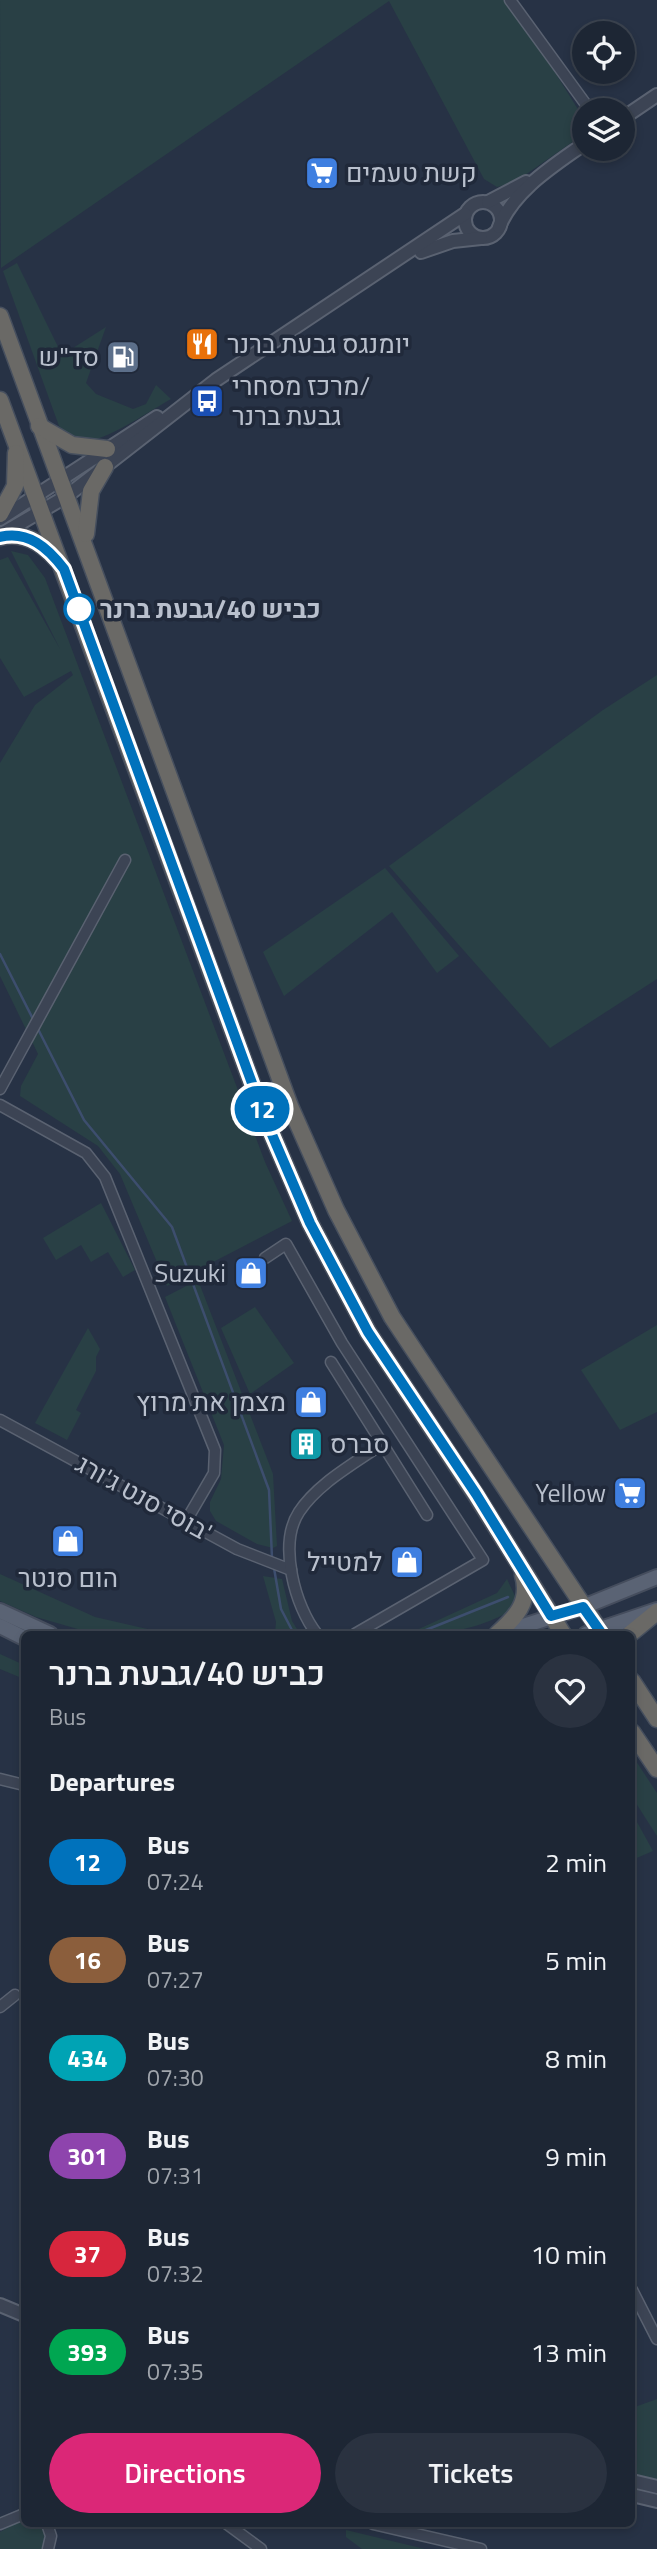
<!DOCTYPE html>
<meta charset="utf-8">
<style>
:root{--surface:#1d2634;--page:#2a3240;--text:#f1f3f6;--muted:#a0a5ac;--line:#3b434f;--accent:#db2777}
body{margin:0;font-family:"Titillium Web",Heebo,sans-serif;background:var(--page);color:var(--text);height:100vh;display:flex;flex-direction:column;font-size:26px;white-space:nowrap}
*{box-sizing:border-box;margin:0}
p{font-size:23px;color:var(--muted)}
.icon{flex:none;width:38px;height:38px;fill:none;stroke:currentColor;stroke-width:2;stroke-linecap:round;stroke-linejoin:round}
.map{position:relative;flex:1;overflow:hidden}
.details{position:absolute;left:21px;top:1631px;width:614px;height:896px;display:flex;flex-direction:column;background:var(--surface);border-radius:10px;box-shadow:0 4px 10px #0003,0 0 0 2px var(--line)}
.details>*{flex:none}
.badge{padding:0 14px;border-radius:23px;font-size:24px;line-height:46px}
.tools{position:absolute;left:572px;top:21px;display:grid;gap:14px}
.tools a{display:grid;place-items:center;width:63px;height:63px;border-radius:50%;background:var(--surface);box-shadow:0 4px 10px #0003,0 0 0 2px var(--line);font-size:35px}
.map>.badge{position:absolute;translate:-50% -50%;box-shadow:0 0 0 4px #fff}
h2{padding:0 28px;font-size:26px;line-height:63px}
.round{display:grid;place-items:center;flex:none;width:74px;height:74px;border-radius:37px;background:var(--page)}
.overview{display:flex;align-items:center;justify-content:space-between;height:119px;padding:0 28px}
h1{font-size:33px;font-weight:600;line-height:52px}
.primary-button{display:flex;gap:14px;margin-top:auto;padding:14px 28px}
.primary-button a{flex:1;height:80px;border-radius:42px;background:var(--accent);color:#fff;font-size:28px;font-weight:600;line-height:80px;text-align:center}
.primary-button a+a{background:var(--page);color:var(--text)}
ul{padding:0;list-style:none}
li{display:flex;align-items:center;gap:21px;height:98px;padding:0 28px}
li div{flex:1}
li b{display:block;font-size:26px}
li em{font-style:normal}
li .badge{min-width:77px;font-weight:700;text-align:center}
.map>svg:first-child{display:block}
.green{fill:#294045}
.lines{fill:none;stroke-linecap:round;stroke-linejoin:round}
.stream{stroke:#3d4e6e;stroke-width:2.5}
.minor-casing{stroke:#5a6271;stroke-width:13}
.tertiary-casing{stroke:#5a6271;stroke-width:16}
.primary-casing{stroke:#454d5d;stroke-width:18}
.trunk-casing{stroke:#464f5e;stroke-width:19}
.minor{stroke:#3c4454;stroke-width:10}
.tertiary{stroke:#3c4454;stroke-width:12}
.primary{stroke:#5a6374;stroke-width:14}
.trunk{stroke:#6a6966;stroke-width:16}
.line-casing{stroke:#fff;stroke-width:16}
.line{stroke:#0072bc;stroke-width:10}
.stop-dot{fill:#fff;stroke:#0072bc;stroke-width:3.5}
.labels{text-anchor:middle;stroke-width:7;stroke-linejoin:round;paint-order:stroke}
.poi-label{font-size:26px;fill:#b9c0cd;stroke:#20293a;text-anchor:end}
.stop-label{font-size:26px;font-weight:bold;fill:#b9c0cd;stroke:#20293a;text-anchor:start}
.street-label{font-size:26px;fill:#b9c0cd;stroke:#20293a}
</style>
<div class="map">
<svg width="657" height="2549" viewBox="0 0 657 2549">
<rect width="100%" height="100%" fill="#273245"/>
<!-- green -->
<g class="green">
<path d="M0,0H510L584,119V134L515,182L497,187L484,179L389,1L1,268Z"/>
<path d="M17,263L62,355L106,327L86,383L96,394L133,409L146,404L156,385L171,399C153,409 100,445 82,441C72,439 66,433 59,426L3,271Z"/>
<path d="M11,551L28,555L45,578L265,1162L292,1221L167,1286L120,1174L98,1146L20,1096L21,1086L38,1054L0,976V763L35,705L73,675L71,671L24,697L0,658V560L8,557L60,649Z"/>
<path d="M657,675V979L550,1048L389,866L603,710Z"/>
<path d="M385,868L459,956L437,973L392,912L284,996L263,952Z"/>
<path d="M101,1203L135,1270L123,1277L108,1252L91,1262L81,1245L56,1260L43,1238Z"/>
<path d="M198,1280L273,1474L277,1546L273,1548L257,1544L216,1521L210,1511V1502L221,1479L224,1445L165,1297Z"/>
<path d="M255,1307L294,1363L250,1394L221,1328Z"/>
<path d="M657,1325V1412L620,1430L581,1370Z"/>
<path d="M88,1328L100,1349L96,1357V1371L76,1410L81,1413L67,1440L35,1423Z"/>
<path d="M0,1574L95,1617L169,1634H95L36,1617L0,1601Z"/>
<path d="M263,1576L282,1579L292,1621L300,1634H275L276,1622Z"/>
<path d="M507,1579L515,1596L511,1611C475,1630 448,1634 408,1634L497,1593Z"/>
<path d="M0,1654L24,1665V1679L0,1669Z"/>
<path d="M632,1755L657,1793V1836L632,1797Z"/>
<path d="M632,1813L653,1851L632,1860Z"/>
<path d="M657,2399V2483L632,2476V2408Z"/>
<path d="M24,2519V2524H39L45,2530L43,2549H0V2532Z"/>
<path d="M346,2530L425,2549H362L346,2537Z"/>
</g>
<g class="lines">
<!-- stream -->
<g class="stream">
<path d="M0,954L34,1021"/>
<path d="M37,1027L84,1120L172,1227L269,1490L272,1558"/>
<path d="M274,1568L281,1609L294,1634"/>
<path d="M416,1634L508,1597"/>
</g>
<!-- minor casing -->
<g class="minor-casing">
<g id="minor">
<path d="M510,0L590,110"/>
<path d="M0,1089L125,860"/>
<path d="M0,1105L86,1153L105,1177L215,1450L214,1473L186,1521"/>
<path d="M265,1258L286,1244L342,1343L483,1560L355,1634"/>
<path d="M331,1362L427,1515"/>
<path d="M0,1420L237,1549L291,1570"/>
<path d="M317,1634C295,1607 278,1544 299,1512C318,1483 354,1464 382,1444"/>
<path d="M0,1779L24,1785"/>
<path d="M0,2007L15,1995"/>
<path d="M632,2290L657,2339"/>
<path d="M0,2524L24,2514"/>
<path d="M47,2524L51,2536L48,2549"/>
<path d="M227,2524L261,2549"/>
<path d="M373,2524L481,2549"/>
</g>
</g>
<!-- tertiary casing -->
<g class="tertiary-casing">
<g id="tertiary">
<path d="M623,118L657,95"/>
<circle cx="483" cy="220" r="18"/>
<path d="M488,202L526,182"/>
<path d="M499,227C514,190 553,166 584,144"/>
<path d="M421,252L453,241L481,238"/>
<path d="M0,519L157,417"/>
<path d="M0,535L67,496L216,380L465,214"/>
<path d="M0,2305L24,2315"/>
<path d="M632,2481L657,2487"/>
<path d="M632,2495L657,2501"/>
</g>
</g>
<!-- primary casing -->
<g class="primary-casing">
<g id="primary">
<path d="M0,1611L50,1634"/>
<path d="M0,1626L24,1638"/>
<path d="M498,1634L583,1607L657,1577"/>
<path d="M586,1634L657,1610"/>
</g>
</g>
<!-- trunk casing -->
<g class="trunk-casing">
<g id="trunk">
<path d="M0,316L290,1106L336,1210L392,1317L602,1634"/>
<path d="M0,400L264,1116L310,1223L368,1332L476,1495L563,1634"/>
<path d="M39,426L72,445L107,449"/>
<path d="M0,514L15,486L16,453"/>
<path d="M86,534L91,491L105,467"/>
<path d="M0,537C24,531 42,543 58,561"/>
<path d="M497,1634C515,1618 531,1602 523,1575"/>
<path d="M630,1634L657,1612"/>
<path d="M632,1681L657,1719"/>
<path d="M632,1732L657,1769"/>
</g>
</g>
<!-- minor -->
<use href="#minor" class="minor"/>
<!-- tertiary -->
<use href="#tertiary" class="tertiary"/>
<!-- primary -->
<use href="#primary" class="primary"/>
<!-- trunk -->
<use href="#trunk" class="trunk"/>
</g>
<g class="lines">
<!-- line casing -->
<g class="line-casing">
<path id="line" d="M0,537C28,530 48,548 64,569L264,1116L310,1223L368,1332L476,1494L551,1616L583,1607L602,1634"/>
</g>
<!-- line -->
<use href="#line" class="line"/>
</g>
<!-- icons -->
<defs>
<g id="supermarket-square" transform="scale(1.75)"><rect x="-9" y="-9" width="18" height="18" rx="4" fill="#3f7fe0" stroke="#20293a"/><path d="M-6-5.5h2.5l.6 2H6L4.5 2H-2.5L-4.4-4H-6ZM-1.5 3.2a1.3 1.3 0 1 0 .1 0ZM3 3.2a1.3 1.3 0 1 0 .1 0Z" fill="#fff"/></g>
<g id="restaurant-square" transform="scale(1.75)"><rect x="-9" y="-9" width="18" height="18" rx="4" fill="#e8710a" stroke="#20293a"/><path d="M-5-6h1v4h1v-4h1v4h1v-4h1v5L-1.5 .5V6h-2V.5L-5-1ZM5-6V6H3V1.5H1.5Q1.5-4 5-6Z" fill="#fff"/></g>
<g id="fuel-square" transform="scale(1.75)"><rect x="-9" y="-9" width="18" height="18" rx="4" fill="#5c6f8a" stroke="#20293a"/><path d="M-5.5-6h7V0h2V4h1.3V-2.5L3-4.5l.8-.8L6-3V5H2.5V1h-1V6h-7ZM-4.2-4.7v3.2H.2V-4.7Z" fill="#fff"/></g>
<g id="bus-square" transform="scale(1.75)"><rect x="-9" y="-9" width="18" height="18" rx="4" fill="#1a4fb4" stroke="#20293a"/><path d="M-5-6H5V4H4V6H2V4H-2V6H-4V4H-5ZM-3.5-4V0h7V-4ZM-3.5 1.2v1.5H-2V1.2ZM2 1.2v1.5H3.5V1.2Z" fill="#fff"/></g>
<g id="shop-square" transform="scale(1.75)"><rect x="-9" y="-9" width="18" height="18" rx="4" fill="#3f7fe0" stroke="#20293a"/><path d="M-5-2.5h2.3a2.7 3.5 0 0 1 5.4 0H5L5.5 6h-11ZM-1.5-2.5h3a1.5 2.3 0 0 0-3 0Z" fill="#fff"/></g>
<g id="building-square" transform="scale(1.75)"><rect x="-9" y="-9" width="18" height="18" rx="4" fill="#0f9aa8" stroke="#20293a"/><path d="M-4-6H4V6H1V3H-1V6H-4ZM-2.5-4.3h1.7v1.8h-1.7ZM.8-4.3h1.7v1.8H.8ZM-2.5-1h1.7V.8h-1.7ZM.8-1h1.7V.8H.8Z" fill="#fff"/></g>
</defs>
<g fill-rule="evenodd">
<use href="#supermarket-square" x="322" y="173"/>
<use href="#restaurant-square" x="202" y="344"/>
<use href="#fuel-square" x="123" y="357"/>
<use href="#bus-square" x="207" y="401"/>
<use href="#shop-square" x="251" y="1273"/>
<use href="#shop-square" x="311" y="1402"/>
<use href="#building-square" x="306" y="1444"/>
<use href="#supermarket-square" x="630" y="1493"/>
<use href="#shop-square" x="68" y="1541"/>
<use href="#shop-square" x="407" y="1562"/>
</g>
<!-- markers -->
<circle class="stop-dot" cx="79" cy="609" r="14"/>
<g class="labels">
<!-- poi labels -->
<g class="poi-label">
<text x="346" y="182" text-anchor="start">קשת טעמים</text>
<text x="227" y="353" text-anchor="start">יומנגס גבעת ברנר</text>
<text x="99" y="366">סד"ש</text>
<text x="232" y="395" text-anchor="start">מרכז מסחרי/<tspan x="232" dy="30">גבעת ברנר</tspan></text>
<text x="226" y="1282">Suzuki</text>
<text x="286" y="1411">מצמן את מרוץ</text>
<text x="330" y="1453" text-anchor="start">סברס</text>
<text x="606" y="1502">Yellow</text>
<text x="382" y="1571">למטייל</text>
<text x="68" y="1587" text-anchor="middle">הום סנטר</text>
</g>
<!-- stop labels -->
<g class="stop-label">
<text x="100" y="618">כביש 40/גבעת ברנר</text>
</g>
<!-- street labels -->
<g class="street-label">
<text transform="translate(144 1498) rotate(29)" y="9">בוסי סנט ג'ורג'</text>
</g>
</g>
</svg>
<div class="tools">
<a><svg class="icon" aria-label="locate" viewBox="0 0 24 24"><circle cx="12" cy="12" r="6"/><path d="M12 2v4M12 18v4M2 12h4M18 12h4"/></svg></a>
<a><svg class="icon" aria-label="layers" viewBox="0 0 24 24"><path d="M12 4l9 5-9 5-9-5zM3 14l9 5 9-5"/></svg></a>
</div>
<b class="badge" style="left:262px;top:1109px;background:#0072bc;color:#fff">12</b>
<section class="details">
<div class="overview"><div><h1>כביש 40/גבעת ברנר</h1><p>Bus</p></div><a class="round"><svg class="icon" aria-label="heart" viewBox="0 0 24 24"><path d="M12 20l-8-8c-3-5 5-10 8-4 3-6 11-1 8 4z"/></svg></a></div>
<h2>Departures</h2>
<ul>
<li><span class="badge" style="background:#0072bc;color:#fff">12</span><div><b>Bus</b><p>07:24</p></div><em>2 min</em></li>
<li><span class="badge" style="background:#8b5e3c;color:#fff">16</span><div><b>Bus</b><p>07:27</p></div><em>5 min</em></li>
<li><span class="badge" style="background:#00a3b4;color:#fff">434</span><div><b>Bus</b><p>07:30</p></div><em>8 min</em></li>
<li><span class="badge" style="background:#8e44ad;color:#fff">301</span><div><b>Bus</b><p>07:31</p></div><em>9 min</em></li>
<li><span class="badge" style="background:#d7263d;color:#fff">37</span><div><b>Bus</b><p>07:32</p></div><em>10 min</em></li>
<li><span class="badge" style="background:#00a651;color:#fff">393</span><div><b>Bus</b><p>07:35</p></div><em>13 min</em></li>
</ul>
<div class="primary-button"><a>Directions</a><a>Tickets</a></div>
</section>
</div>
